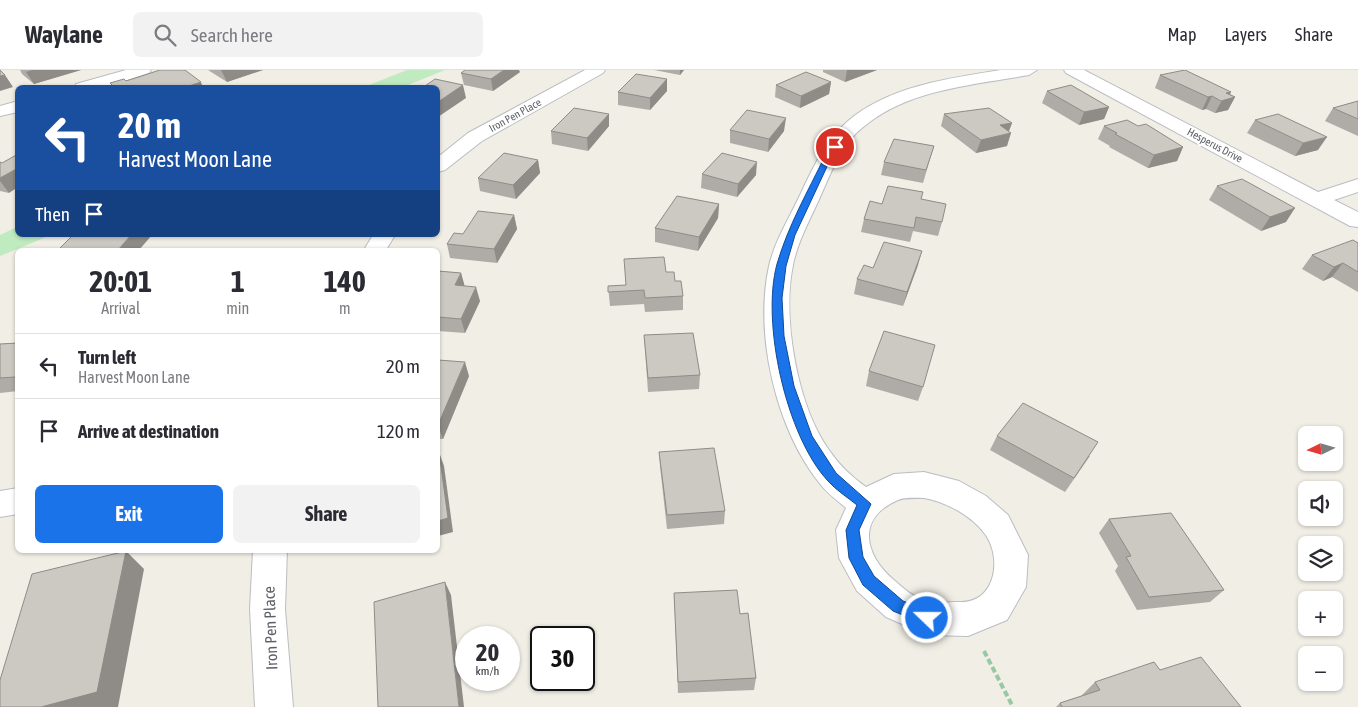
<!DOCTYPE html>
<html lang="en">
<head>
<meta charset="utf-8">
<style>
  body { margin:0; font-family:"Asap Condensed",sans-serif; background:#f2f2f3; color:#2b2b33; height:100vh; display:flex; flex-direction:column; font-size:19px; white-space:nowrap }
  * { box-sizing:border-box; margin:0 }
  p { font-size:16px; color:#7c7c81 }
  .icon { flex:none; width:28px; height:28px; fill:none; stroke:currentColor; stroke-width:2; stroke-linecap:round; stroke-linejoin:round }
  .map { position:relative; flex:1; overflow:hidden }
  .panel { position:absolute; left:15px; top:178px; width:425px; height:305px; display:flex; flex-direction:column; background:#fff; border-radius:8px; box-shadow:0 1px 4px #0004 }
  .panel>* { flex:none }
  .guide { position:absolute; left:15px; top:15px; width:425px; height:152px; border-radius:8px; box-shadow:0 1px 4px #0004; background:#1a4fa0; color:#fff; overflow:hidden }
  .needle { width:32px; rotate:265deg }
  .buttons { position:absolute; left:1298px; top:356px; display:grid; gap:10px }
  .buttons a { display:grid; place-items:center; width:45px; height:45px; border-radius:8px; background:#fff; box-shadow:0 1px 4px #0004; font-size:25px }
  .speed { position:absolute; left:455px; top:556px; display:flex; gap:10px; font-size:25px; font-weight:700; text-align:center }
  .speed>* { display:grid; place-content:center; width:65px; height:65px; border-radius:50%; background:#fff; box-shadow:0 1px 4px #0004; line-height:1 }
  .speed small { font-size:12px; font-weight:400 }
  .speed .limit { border:2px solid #111; border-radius:8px; background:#fff; color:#111 }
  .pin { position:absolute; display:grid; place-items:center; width:42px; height:42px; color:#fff; margin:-21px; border:2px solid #fff; border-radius:50%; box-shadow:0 1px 5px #0007 }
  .me { position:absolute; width:55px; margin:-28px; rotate:292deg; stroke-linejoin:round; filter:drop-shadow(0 0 4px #0008) }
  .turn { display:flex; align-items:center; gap:18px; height:105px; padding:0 20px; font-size:22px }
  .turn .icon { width:65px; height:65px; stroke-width:2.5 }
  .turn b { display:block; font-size:35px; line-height:42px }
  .then { display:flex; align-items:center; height:48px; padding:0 20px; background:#0003; gap:10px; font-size:19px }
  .eta { display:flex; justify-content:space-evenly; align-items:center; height:85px; text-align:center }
  .eta b { font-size:30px; font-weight:700; line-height:35px }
  .action { display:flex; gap:10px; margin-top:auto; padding:10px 20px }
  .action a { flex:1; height:58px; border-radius:8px; background:#1a73e8; color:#fff; font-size:20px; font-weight:700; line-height:58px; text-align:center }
  .action a+a { background:#f2f2f3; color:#2b2b33 }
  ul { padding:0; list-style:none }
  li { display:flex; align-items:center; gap:15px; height:65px; padding:0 20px; border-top:1px solid #e1e1e2 }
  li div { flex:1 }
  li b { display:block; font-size:19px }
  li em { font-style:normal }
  header { display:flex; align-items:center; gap:30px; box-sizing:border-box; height:70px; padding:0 25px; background:#fff; border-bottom:1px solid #e1e1e2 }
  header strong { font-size:24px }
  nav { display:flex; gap:28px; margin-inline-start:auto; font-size:18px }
  .search { width:350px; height:45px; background:#f2f2f3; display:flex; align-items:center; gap:12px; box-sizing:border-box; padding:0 18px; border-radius:8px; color:#7c7c81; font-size:19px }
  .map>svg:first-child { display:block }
</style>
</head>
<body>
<header>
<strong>Waylane</strong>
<div class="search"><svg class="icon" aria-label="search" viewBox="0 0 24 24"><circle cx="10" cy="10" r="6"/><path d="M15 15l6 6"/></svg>Search here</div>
<nav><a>Map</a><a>Layers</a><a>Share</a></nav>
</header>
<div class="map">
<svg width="1358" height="637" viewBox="0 0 1358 637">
  <rect width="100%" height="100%" fill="#f0eee5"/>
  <g fill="#c0eac0">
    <polygon points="407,0 445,0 403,17 364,17"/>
    <polygon points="17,157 18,165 51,165 0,186 0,165"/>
  </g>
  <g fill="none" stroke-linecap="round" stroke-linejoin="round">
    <defs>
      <g id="minor">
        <polygon points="126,0 151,0 149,3 102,18 74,18 76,14"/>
        <polygon points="585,0 605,0 603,3 482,71 445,100 438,102 438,87 468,63"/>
        <path d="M 1001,0 L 1037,0 L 1029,5 C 973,15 907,19 862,58 C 841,75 832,101 821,125 C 811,148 798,170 793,195 C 782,247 797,336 829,380 C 839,395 852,407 866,417 L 894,404 L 924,402 L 959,411 L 986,426 L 1008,445 L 1028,485 L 1026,517 L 1007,550 L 968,566 L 927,565 L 886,547 L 857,521 L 839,488 L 836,460 L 846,438 C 838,431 828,424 821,415 C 776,360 754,265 769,196 C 775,170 790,147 801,123 C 813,97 826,70 848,51 C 889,16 950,8 1001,0 ZM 924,428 C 946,432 971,445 985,464 C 1003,489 995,533 960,532 C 949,532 936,534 926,531 C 913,527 904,519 894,510 C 864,485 856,448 898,430 C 905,427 916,428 924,428 Z"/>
        <polygon points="1064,0 1084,0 1318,122 1358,109 1358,122 1334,130 1358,142 1358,157 1350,156 1066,3"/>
        <polygon points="18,31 18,42 0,46 0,36"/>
        <polygon points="373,165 395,165 386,180 364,180"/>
        <polygon points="18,418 18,444 0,447 0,421"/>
        <polygon points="253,480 287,480 285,539 293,637 255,637 250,539"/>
      </g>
    </defs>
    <use href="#minor" stroke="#babdc2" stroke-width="2"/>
    <polyline stroke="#97c9a5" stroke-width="4" stroke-dasharray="6 3" stroke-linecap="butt" points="984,581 1013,637"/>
    <use href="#minor" fill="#fff" fill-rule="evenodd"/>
  </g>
  <g fill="#afaca7">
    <polygon points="20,0 81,0 34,14 22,4"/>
    <polygon points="208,0 263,0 227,12"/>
    <polygon points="654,0 684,0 680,5"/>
    <polygon points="823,0 877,0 845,12 823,2"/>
    <polygon points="520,2 493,21 464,15 461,3"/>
    <polygon points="1160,5 1231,22 1230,24 1235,27 1228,40 1215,43 1206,39 1202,40 1155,18"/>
    <polygon points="667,9 667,21 650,40 618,35 618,22"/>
    <polygon points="831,12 829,24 800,38 775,27 776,15"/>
    <polygon points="1047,21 1109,37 1104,49 1079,55 1042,33"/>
    <polygon points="1358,31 1358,66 1325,51 1333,38"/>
    <polygon points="609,44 609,56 588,81 552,74 551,61"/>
    <polygon points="944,44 1012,53 1009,61 1007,76 976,83 941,56"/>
    <polygon points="1255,50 1318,80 1295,86 1247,63"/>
    <polygon points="1104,56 1138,56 1183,77 1177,91 1148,98 1109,77 1110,76 1098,69"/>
    <polygon points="730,60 784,61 768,82 730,73"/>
    <polygon points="934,76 923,113 881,105 884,92"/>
    <polygon points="538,90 540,103 516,129 480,121 478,108"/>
    <polygon points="0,92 2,93 9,123 0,121"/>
    <polygon points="702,104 756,105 737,127 701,118"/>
    <polygon points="1217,116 1286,152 1261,161 1209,130"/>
    <polygon points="921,129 942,152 938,166 913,161 910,172 861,162 864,149 882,134"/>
    <polygon points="719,134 718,148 698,181 655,172 655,158"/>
    <polygon points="514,145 517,159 497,193 450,188 447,174 463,164"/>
    <polygon points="1358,173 1358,222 1332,207 1323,211 1302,199 1312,185"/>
    <polygon points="918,195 903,236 854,224 857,209 873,198"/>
    <polygon points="438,201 461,203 464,216 480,231 465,263 438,261"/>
    <polygon points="666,202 675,211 683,226 683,240 645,242 644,234 610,236 608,216 626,215"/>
    <polygon points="644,265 700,305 699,319 648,322"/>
    <polygon points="18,273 18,321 0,323 0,274"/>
    <polygon points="438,290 469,306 443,369 438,369"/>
    <polygon points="869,301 923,317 918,331 866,316"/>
    <polygon points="997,366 1090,386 1065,422 990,380"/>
    <polygon points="659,382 725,441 724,454 667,459 660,396"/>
    <polygon points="1109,449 1224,520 1210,532 1137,540 1115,501 1118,496 1099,463"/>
    <polygon points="674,523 740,544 756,608 754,620 678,623"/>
    <polygon points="1160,600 1241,637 1056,637 1060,633 1081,626 1095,612"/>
  </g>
  <g fill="#8f8c88">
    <polygon points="32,0 81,0 34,14 26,2"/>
    <polygon points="221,0 263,0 227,12"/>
    <polygon points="504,0 519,0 520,2 493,21 491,9"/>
    <polygon points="680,0 684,0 680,5"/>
    <polygon points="847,0 877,0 845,12"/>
    <polygon points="5,5 13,17 0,21 0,6"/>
    <polygon points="667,9 667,21 650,40 650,28"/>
    <polygon points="201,12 203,18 183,18"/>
    <polygon points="831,12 829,24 800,38 801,26"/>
    <polygon points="463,15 466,28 438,47 438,32"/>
    <polygon points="1231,22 1227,29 1235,27 1228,40 1215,43 1226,23"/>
    <polygon points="1212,26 1206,39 1202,40 1208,27"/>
    <polygon points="1109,37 1104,49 1079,55 1084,42"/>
    <polygon points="609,44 609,56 588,81 587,68"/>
    <polygon points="786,48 784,61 768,82 769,69"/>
    <polygon points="1012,53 1008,63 1011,63 1007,76 976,83 981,70 1000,55"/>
    <polygon points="1327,67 1318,80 1295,86 1303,73"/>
    <polygon points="1183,77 1177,91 1148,98 1154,85"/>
    <polygon points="538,90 540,103 516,129 513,115"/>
    <polygon points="757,92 756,105 737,127 738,114"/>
    <polygon points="18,98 18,117 9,123 0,111 0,108"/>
    <polygon points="719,134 718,148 698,181 699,167"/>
    <polygon points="1295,138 1286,152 1261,161 1270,147"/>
    <polygon points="514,145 517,159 497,193 494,179"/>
    <polygon points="131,165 152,165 139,180 118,180"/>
    <polygon points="922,181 918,195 903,236 907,222"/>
    <polygon points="1343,193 1332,207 1323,211 1334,197"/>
    <polygon points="461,203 465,217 455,215"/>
    <polygon points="476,217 480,231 465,263 461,249"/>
    <polygon points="465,292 469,306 443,369 438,355"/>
    <polygon points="18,302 18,310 15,307"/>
    <polygon points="439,382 444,396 453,462 438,466"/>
    <polygon points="126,481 144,499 118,637 41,637"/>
    <polygon points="445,512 451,525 464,637 459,637"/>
  </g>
  <g fill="#ccc8c2" stroke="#8f8c88">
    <polygon points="0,0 5,5 0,6"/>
    <polygon points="160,0 185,0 201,12 183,18 115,18 110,13 124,9 126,11"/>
    <polygon points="465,0 504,0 491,9 461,3"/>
    <polygon points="1185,0 1231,22 1226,23 1235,27 1221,31 1212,26 1208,27 1160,5"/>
    <polygon points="806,2 831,12 801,26 776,15"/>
    <polygon points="636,4 667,9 650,28 618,22"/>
    <polygon points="435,9 463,15 438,32 438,18 422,18"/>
    <polygon points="1071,15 1109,37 1084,42 1047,21"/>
    <polygon points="1358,31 1358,49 1333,38"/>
    <polygon points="574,38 609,44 587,68 551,61"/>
    <polygon points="989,38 1012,53 1000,55 1011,63 981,70 944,44"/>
    <polygon points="747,40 786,48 769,69 730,60"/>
    <polygon points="1278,44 1327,67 1303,73 1255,50"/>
    <polygon points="1127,50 1138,56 1146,54 1183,77 1154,85 1115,64 1117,63 1104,56"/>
    <polygon points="894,69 934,76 926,100 884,92"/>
    <polygon points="504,83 538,90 513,115 478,108"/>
    <polygon points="722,83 757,92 738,114 702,104"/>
    <polygon points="18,84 18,98 0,108 0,92 2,93"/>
    <polygon points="1242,109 1295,138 1270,147 1217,116"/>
    <polygon points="888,116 923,122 921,129 946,134 942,152 916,147 914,158 864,149 870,131 882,134"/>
    <polygon points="677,126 719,134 699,167 655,158"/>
    <polygon points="478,141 514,145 494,179 447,174 454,163 463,164"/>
    <polygon points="73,165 131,165 118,180 58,180"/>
    <polygon points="1353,170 1358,173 1358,202 1343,193 1334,197 1312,185"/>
    <polygon points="884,172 922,181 907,222 857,209 864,195 873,198"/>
    <polygon points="664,187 666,202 674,202 675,211 681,211 683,226 645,228 644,220 608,222 608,216 626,215 624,189"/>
    <polygon points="438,201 461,203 455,215 476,217 461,249 438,247"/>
    <polygon points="884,261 935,275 923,317 869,301"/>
    <polygon points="693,263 700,305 648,308 644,265"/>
    <polygon points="18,273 18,302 15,307 0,308 0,274"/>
    <polygon points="438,290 465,292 438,355"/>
    <polygon points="1023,333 1098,372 1074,408 997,366"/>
    <polygon points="714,378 725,441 667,445 659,382"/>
    <polygon points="439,382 448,448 438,451 438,382"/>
    <polygon points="1171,443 1224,520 1149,527 1126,487 1131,486 1109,449"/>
    <polygon points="126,481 97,622 41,637 0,637 0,610 32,504"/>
    <polygon points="445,512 459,637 378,637 374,532"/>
    <polygon points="737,520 740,544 748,543 756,608 678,612 674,523"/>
    <polygon points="1201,587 1241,637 1062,637 1060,633 1100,620 1095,612 1154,592 1160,600"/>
  </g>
  <path fill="#1a73e8" stroke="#114b97" d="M 832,75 L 839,77 L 832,86 L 795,165 L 786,196 L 782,228 L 784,266 L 794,316 L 812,366 L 836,403 L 871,434 L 859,460 L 863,487 L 874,506 L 903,531 L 933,543 L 935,548 L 933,553 L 927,555 L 893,541 L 863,515 L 849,488 L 846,460 L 857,435 C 847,427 836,420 828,411 C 786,366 761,252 777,194 C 788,156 808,121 825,86 Z"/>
  <g text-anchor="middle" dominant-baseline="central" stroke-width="4" stroke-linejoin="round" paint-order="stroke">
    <g font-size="11" fill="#5d6167" stroke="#fff">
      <text transform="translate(515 45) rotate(-29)">Iron Pen Place</text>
      <text transform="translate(1215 75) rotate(28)">Hesperus Drive</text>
    </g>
    <g font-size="16" fill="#5d6167" stroke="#fff">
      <text transform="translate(270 558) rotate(-92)">Iron Pen Place</text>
    </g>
  </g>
</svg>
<div class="buttons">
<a><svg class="needle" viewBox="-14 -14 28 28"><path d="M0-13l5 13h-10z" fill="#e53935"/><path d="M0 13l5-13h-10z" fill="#7c7c81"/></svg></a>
<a><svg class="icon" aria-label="sound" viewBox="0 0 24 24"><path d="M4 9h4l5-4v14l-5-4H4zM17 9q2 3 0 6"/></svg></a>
<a><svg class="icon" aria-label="layers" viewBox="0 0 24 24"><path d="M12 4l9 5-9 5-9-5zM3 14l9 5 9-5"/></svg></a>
<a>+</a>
<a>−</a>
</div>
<div class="speed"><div>20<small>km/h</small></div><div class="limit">30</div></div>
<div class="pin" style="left:835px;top:77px;background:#d93025"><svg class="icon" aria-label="arrive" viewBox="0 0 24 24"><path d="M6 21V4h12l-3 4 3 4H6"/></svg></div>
<svg class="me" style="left:927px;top:548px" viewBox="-20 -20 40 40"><circle r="17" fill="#1a73e8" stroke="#fff" stroke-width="3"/><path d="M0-11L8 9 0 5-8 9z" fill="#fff"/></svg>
<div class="guide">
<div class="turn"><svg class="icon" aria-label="left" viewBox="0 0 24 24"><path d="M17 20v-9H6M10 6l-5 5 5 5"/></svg><div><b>20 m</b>Harvest Moon Lane</div></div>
<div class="then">Then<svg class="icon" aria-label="arrive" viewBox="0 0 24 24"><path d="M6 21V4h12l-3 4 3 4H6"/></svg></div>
</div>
<section class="panel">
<div class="eta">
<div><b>20:01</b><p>Arrival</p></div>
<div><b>1</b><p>min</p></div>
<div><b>140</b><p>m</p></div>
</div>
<ul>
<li><svg class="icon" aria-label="left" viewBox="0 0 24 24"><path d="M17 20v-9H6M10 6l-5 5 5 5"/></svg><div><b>Turn left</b><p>Harvest Moon Lane</p></div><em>20 m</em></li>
<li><svg class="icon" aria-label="arrive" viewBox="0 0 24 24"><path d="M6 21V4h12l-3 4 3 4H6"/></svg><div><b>Arrive at destination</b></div><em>120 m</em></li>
</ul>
<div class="action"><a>Exit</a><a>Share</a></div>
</section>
</div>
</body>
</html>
